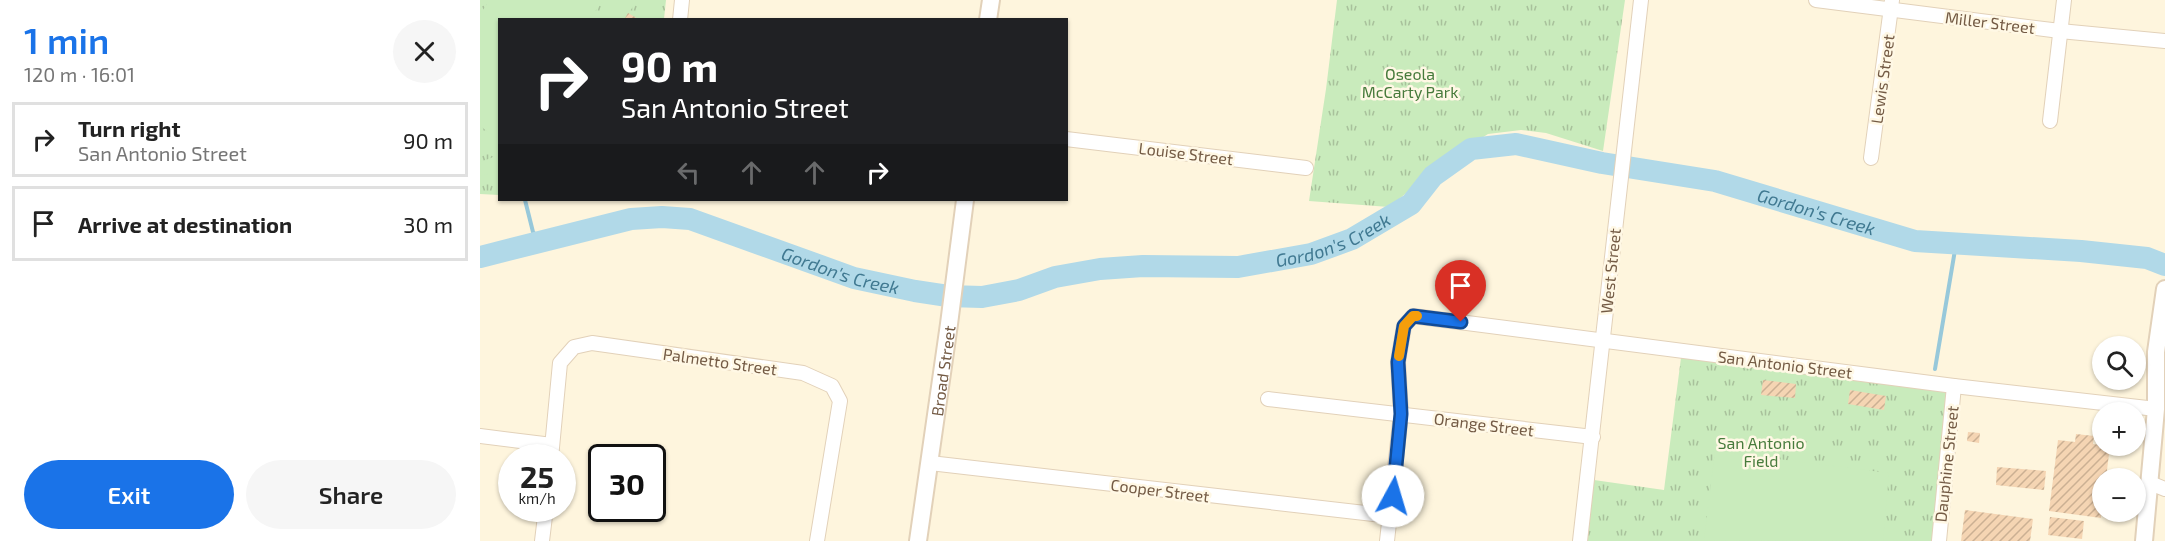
<!DOCTYPE html>
<html lang="en">
<head>
<meta charset="utf-8">
<style>
  body { margin:0; font-family:"Exo 2",sans-serif; background:#f6f6f6; color:#222; height:100vh; display:flex; flex-direction:column; font-size:22px; white-space:nowrap }
  * { box-sizing:border-box; margin:0 }
  p { font-size:20px; color:#767676 }
  .icon { flex:none; width:33px; height:33px; fill:none; stroke:currentColor; stroke-width:2; stroke-linecap:round; stroke-linejoin:round }
  .map { position:relative; flex:1; overflow:hidden }
  .sheet { display:flex; flex-direction:column; background:#fff; width:480px }
  .sheet>* { flex:none }
  .banner { position:absolute; left:18px; top:18px; width:570px; height:183px; border-radius:0px; box-shadow:0 2px 4px #0004; background:#202124; color:#fff; overflow:hidden }
  .fabs { position:absolute; left:1612px; top:336px; display:grid; gap:12px }
  .fabs a { display:grid; place-items:center; width:54px; height:54px; border-radius:50%; background:#fff; box-shadow:0 2px 4px #0004; font-size:30px }
  .speed { position:absolute; left:18px; top:444px; display:flex; gap:12px; font-size:30px; font-weight:700; text-align:center }
  .speed>* { display:grid; place-content:center; width:78px; height:78px; border-radius:50%; background:#fff; box-shadow:0 2px 4px #0004; line-height:1 }
  .speed small { font-size:15px; font-weight:400 }
  .speed .limit { border:3px solid #111; border-radius:9px; background:#fff; color:#111 }
  .pin { position:absolute; display:grid; place-items:center; width:51px; height:51px; color:#fff; margin:-62px -26px; border-radius:50% 50% 50% 0; rotate:-45deg; box-shadow:0 0 6px #0007 }
  .pin .icon { rotate:45deg }
  .me { position:absolute; width:66px; margin:-33px; rotate:6deg; stroke-linejoin:round; filter:drop-shadow(0 0 4px #0008) }
  .turn { display:flex; align-items:center; gap:21px; height:126px; padding:0 24px; font-size:27px }
  .turn .icon { width:78px; height:78px; stroke-width:2.5 }
  .turn b { display:block; font-size:42px; line-height:51px }
  .lanes { display:flex; align-items:center; height:57px; padding:0 24px; background:#0003; justify-content:center; gap:30px; direction:ltr }
  .lanes .off { opacity:.35 }
  .round { display:grid; place-items:center; flex:none; width:63px; height:63px; border-radius:32px; background:#f6f6f6 }
  .head { display:flex; align-items:center; justify-content:space-between; height:102px; padding:0 24px }
  h1 { font-size:36px; font-weight:600; line-height:45px; color:#1a73e8 }
  .button { display:flex; gap:12px; margin-top:auto; padding:12px 24px }
  .button a { flex:1; height:69px; border-radius:36px; background:#1a73e8; color:#fff; font-size:24px; font-weight:600; line-height:69px; text-align:center }
  .button a+a { background:#f6f6f6; color:#222 }
  ul { padding:0; list-style:none }
  li { display:flex; align-items:center; gap:18px; height:75px; margin:0 12px 9px; padding:0 12px; border:3px solid #e0e0e0; border-radius:0px }
  li div { flex:1 }
  li b { display:block; font-size:22px }
  li em { font-style:normal }
  main { display:flex; flex:1; min-height:0 }
  .map>svg:first-child { display:block }
</style>
</head>
<body>
<main>
<section class="sheet">
<div class="head"><div><h1>1 min</h1><p>120 m · 16:01</p></div><a class="round"><svg class="icon" aria-label="close" viewBox="0 0 24 24"><path d="M6 6l12 12M18 6L6 18"/></svg></a></div>
<ul>
<li><svg class="icon" aria-label="right" viewBox="0 0 24 24"><path d="M7 20v-9h11M14 6l5 5-5 5"/></svg><div><b>Turn right</b><p>San Antonio Street</p></div><em>90 m</em></li>
<li><svg class="icon" aria-label="arrive" viewBox="0 0 24 24"><path d="M6 21V4h12l-3 4 3 4H6"/></svg><div><b>Arrive at destination</b></div><em>30 m</em></li>
</ul>
<div class="button"><a>Exit</a><a>Share</a></div>
</section>
<div class="map">
<svg width="1685" height="541" viewBox="0 0 1685 541">
  <defs>
    <pattern id="park-tufts" width="24" height="20" patternUnits="userSpaceOnUse" patternTransform="scale(1.5)"><rect width="24" height="20" fill="#c9ebbc"/><path d="M3 7l-1-3M5 7V3M7 7l1-3M15 17l-1-3M17 17v-4M19 17l1-3" fill="none" stroke="#a8c19b"/></pattern>
    <pattern id="building-hatch" width="6" height="6" patternUnits="userSpaceOnUse" patternTransform="scale(1.5)"><rect width="6" height="6" fill="#f5d5b3"/><path d="M-1 1l2-2M0 6l6-6M5 7l2-2" fill="none" stroke="#cbb093"/></pattern>
  </defs>
  <rect width="100%" height="100%" fill="#fef5dd"/>
  <g fill="url(#park-tufts)">
    <polygon points="0,0 186,0 184,19 20,20 19,195 0,194"/>
    <polygon points="857,0 1145,0 1123,151 1066,133 1041,130 1008,134 994,143 961,158 935,186 909,207 829,201 846,89"/>
    <polygon points="1202,350 1474,386 1459,541 1100,541 1107,479 1184,490"/>
  </g>
  <g fill="#c9ebbc">
    <polygon points="10,0 124,0 109,19 20,20 19,140 0,126 0,14"/>
    <polygon points="139,0 158,0 144,19 125,20"/>
    <polygon points="19,155 19,171 0,176 0,162"/>
    <polygon points="1235,451 1409,473 1403,541 1224,540"/>
  </g>
  <g fill="none" stroke-linecap="round" stroke-linejoin="round">
    <g stroke="#97c8da" stroke-width="4">
      <polyline points="45,200 53,232 61,241"/>
      <polyline points="1455,369 1476,244"/>
    </g>
    <path stroke="#b1d9e8" stroke-width="22" id="s1" d="M 0,257 L 151,219 L 182,217 L 210,219 L 374,278 L 435,291 L 468,296 L 502,297 L 539,290 L 575,277 L 620,269 L 663,266 L 758,267 L 831,254 L 872,239 L 931,204 L 953,176 L 991,149 L 1036,144 L 1122,163 L 1235,181 L 1435,241 L 1601,251 L 1667,258 L 1685,265"/>
  </g>
  <g fill="url(#building-hatch)">
    <polygon points="148,13 160,20 144,20"/>
    <polygon points="1283,380 1316,384 1315,398 1281,395"/>
    <polygon points="1370,390 1406,396 1404,410 1368,404"/>
    <polygon points="1488,432 1500,433 1499,443 1487,441"/>
    <polygon points="1596,434 1614,436 1613,444 1630,446 1626,478 1623,478 1621,518 1569,511 1578,440 1595,442"/>
    <polygon points="1517,467 1566,471 1564,490 1516,485"/>
    <polygon points="1485,510 1553,519 1550,541 1481,541"/>
    <polygon points="1570,517 1604,521 1602,539 1568,535"/>
  </g>
  <g fill="none" stroke-linecap="round" stroke-linejoin="round">
    <defs>
      <g id="minor">
        <polyline points="1336,0 1580,31 1685,41"/>
        <polyline points="200,20 202,0"/>
        <polyline points="1570,121 1584,0"/>
        <polyline points="586,139 826,168"/>
        <polyline points="1391,158 1412,0"/>
        <polyline points="788,399 1113,437"/>
        <polyline points="0,436 72,445"/>
        <polyline points="71,458 80,363 94,347 112,343 323,373 352,386 360,401 337,541"/>
        <polyline points="450,463 911,516"/>
        <polyline points="1670,483 1685,489"/>
        <polyline points="62,541 66,508"/>
        <polyline points="907,541 921,414 918,362 924,326 933,316 1474,386 1676,409"/>
        <polyline points="1100,541 1161,0"/>
        <polyline points="1459,541 1474,386"/>
      </g>
      <g id="tertiary">
        <polyline points="508,20 511,0"/>
        <path id="s2" d="M 438,541 L 469,324 L 485,200"/>
        <polyline points="1664,541 1676,409 1676,352 1685,289"/>
      </g>
    </defs>
    <use href="#minor" stroke="#e2d1b9" stroke-width="16"/>
    <use href="#tertiary" stroke="#e2d1b9" stroke-width="20"/>
    <use href="#minor" stroke="#fff" stroke-width="14"/>
    <use href="#tertiary" stroke="#fff" stroke-width="16"/>
  </g>
  <g fill="none" stroke-linecap="round" stroke-linejoin="round">
    <defs>
      <polyline id="route" points="913,496 921,414 918,362 924,326 933,316 981,322"/>
    </defs>
    <use href="#route" stroke="#114b97" stroke-width="15"/>
    <use href="#route" stroke="#1a73e8" stroke-width="10"/>
    <polyline stroke="#f59e0b" stroke-width="10" points="919,356 924,326 933,316 937,316"/>
  </g>
  <g text-anchor="middle" dominant-baseline="central" stroke-width="5" stroke-linejoin="round" paint-order="stroke">
    <g font-size="16" fill="#745b45" stroke="#fff8e5">
      <text transform="translate(1510 22) rotate(7)">Miller Street</text>
      <text transform="translate(1402 79) rotate(-82)">Lewis Street</text>
      <text transform="translate(706 153) rotate(7)">Louise Street</text>
      <text transform="translate(1130 271) rotate(-84)">West Street</text>
      <text transform="translate(240 361) rotate(8)">Palmetto Street</text>
      <text transform="translate(1305 364) rotate(7)">San Antonio Street</text>
      <text stroke="none"><textPath href="#s2" startOffset="172">Broad Street</textPath></text>
      <text transform="translate(1004 424) rotate(7)">Orange Street</text>
      <text transform="translate(1466 464) rotate(-84)">Dauphine Street</text>
      <text transform="translate(680 490) rotate(7)">Cooper Street</text>
    </g>
    <g font-size="16" fill="#477b3c" stroke="#fff8e5">
      <text x="930" y="73">Oseola<tspan x="930" dy="18">McCarty Park</tspan></text>
      <text x="1281" y="442">San Antonio<tspan x="1281" dy="18">Field</tspan></text>
    </g>
    <g font-size="18" font-style="italic" fill="#407991" stroke="#fff8e5">
      <text stroke="none"><textPath href="#s1" startOffset="1401">Gordon's Creek</textPath></text>
      <text stroke="none"><textPath href="#s1" startOffset="878">Gordon's Creek</textPath></text>
      <text stroke="none"><textPath href="#s1" startOffset="374">Gordon's Creek</textPath></text>
    </g>
  </g>
</svg>
<div class="fabs">
<a><svg class="icon" aria-label="search" viewBox="0 0 24 24"><circle cx="10" cy="10" r="6"/><path d="M15 15l6 6"/></svg></a>
<a>+</a>
<a>−</a>
</div>
<div class="speed"><div>25<small>km/h</small></div><div class="limit">30</div></div>
<div class="pin" style="left:981px;top:322px;background:#d93025"><svg class="icon" aria-label="arrive" viewBox="0 0 24 24"><path d="M6 21V4h12l-3 4 3 4H6"/></svg></div>
<svg class="me" style="left:913px;top:496px" viewBox="-20 -20 40 40"><circle r="19" fill="#fff"/><path d="M0-13L10 11 0 6-10 11z" fill="#1a73e8"/></svg>
<div class="banner">
<div class="turn"><svg class="icon" aria-label="right" viewBox="0 0 24 24"><path d="M7 20v-9h11M14 6l5 5-5 5"/></svg><div><b>90 m</b>San Antonio Street</div></div>
<div class="lanes"><svg class="icon off" aria-label="left" viewBox="0 0 24 24"><path d="M17 20v-9H6M10 6l-5 5 5 5"/></svg><svg class="icon off" aria-label="ahead" viewBox="0 0 24 24"><path d="M12 20V5M6 11l6-6 6 6"/></svg><svg class="icon off" aria-label="ahead" viewBox="0 0 24 24"><path d="M12 20V5M6 11l6-6 6 6"/></svg><svg class="icon" aria-label="right" viewBox="0 0 24 24"><path d="M7 20v-9h11M14 6l5 5-5 5"/></svg></div>
</div>
</div>
</main>
</body>
</html>
